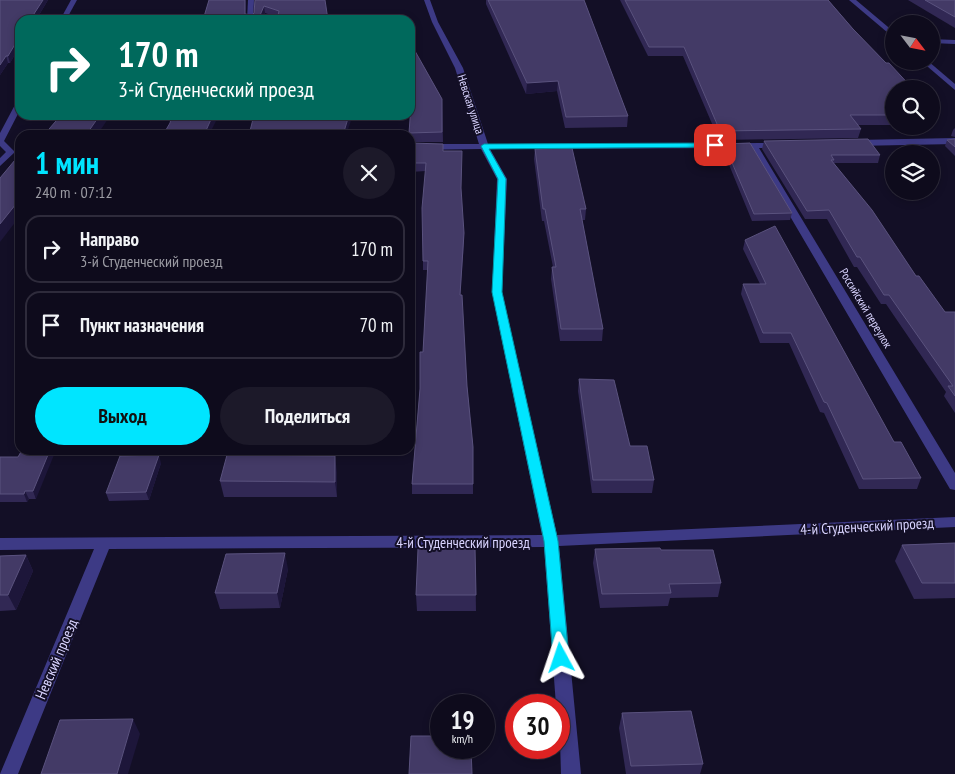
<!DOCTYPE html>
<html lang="ru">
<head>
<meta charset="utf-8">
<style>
  body { margin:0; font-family:"PT Sans Narrow",sans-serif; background:#1c1929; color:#f1f3f6; height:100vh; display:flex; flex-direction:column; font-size:19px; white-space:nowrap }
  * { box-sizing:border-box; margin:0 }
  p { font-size:16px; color:#9b9ba3 }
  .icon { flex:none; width:28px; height:28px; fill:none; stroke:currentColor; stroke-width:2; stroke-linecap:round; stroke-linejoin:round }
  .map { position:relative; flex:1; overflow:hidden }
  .panel { position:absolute; left:15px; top:130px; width:400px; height:325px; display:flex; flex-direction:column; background:#0e0b1c; border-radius:15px; box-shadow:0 2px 8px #0003,0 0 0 1px #2e2b3b }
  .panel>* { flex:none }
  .guide { position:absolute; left:15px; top:15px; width:400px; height:105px; border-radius:15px; box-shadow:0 2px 8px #0003,0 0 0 1px #2e2b3b; background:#00695c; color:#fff; overflow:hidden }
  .needle { width:32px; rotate:122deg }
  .tools { position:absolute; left:885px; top:15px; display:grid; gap:10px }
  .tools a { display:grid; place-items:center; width:55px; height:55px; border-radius:50%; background:#0e0b1c; box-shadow:0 2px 8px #0003,0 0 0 1px #2e2b3b; font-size:25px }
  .speed { position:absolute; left:430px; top:694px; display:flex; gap:10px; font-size:25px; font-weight:700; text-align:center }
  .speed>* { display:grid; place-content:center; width:65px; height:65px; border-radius:50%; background:#0e0b1c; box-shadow:0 2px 8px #0003,0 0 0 1px #2e2b3b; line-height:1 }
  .speed small { font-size:12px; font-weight:400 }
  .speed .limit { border:8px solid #d22; background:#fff; color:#111 }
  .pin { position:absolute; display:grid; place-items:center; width:42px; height:42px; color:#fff; margin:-21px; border-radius:10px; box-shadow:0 2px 8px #0006 }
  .me { position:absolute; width:55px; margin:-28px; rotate:355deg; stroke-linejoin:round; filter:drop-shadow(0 0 4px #0008) }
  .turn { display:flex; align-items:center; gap:18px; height:105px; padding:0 20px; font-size:22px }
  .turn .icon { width:65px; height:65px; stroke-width:2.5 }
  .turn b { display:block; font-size:35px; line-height:42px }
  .round { display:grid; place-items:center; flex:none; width:52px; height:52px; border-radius:26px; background:#1c1929 }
  .summary { display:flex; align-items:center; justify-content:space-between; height:85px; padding:0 20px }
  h1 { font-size:30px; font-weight:800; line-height:38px; color:#00e5ff }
  .button { display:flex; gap:10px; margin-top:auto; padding:10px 20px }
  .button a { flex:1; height:58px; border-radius:30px; background:#00e5ff; color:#111; font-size:20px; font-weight:800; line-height:58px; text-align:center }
  .button a+a { background:#1c1929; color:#f1f3f6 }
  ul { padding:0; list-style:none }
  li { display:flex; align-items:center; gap:15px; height:68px; margin:0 10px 8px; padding:0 10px; border:2px solid #2e2b3b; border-radius:15px }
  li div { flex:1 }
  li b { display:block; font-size:19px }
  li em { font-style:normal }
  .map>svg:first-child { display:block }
</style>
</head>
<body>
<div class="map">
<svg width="955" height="774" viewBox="0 0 955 774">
  <rect width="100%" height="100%" fill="#130f26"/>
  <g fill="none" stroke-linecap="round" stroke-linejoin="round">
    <g fill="#3d3a85" fill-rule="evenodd">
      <polygon points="71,0 77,0 66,20 60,20"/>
      <polygon points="248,0 254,0 253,20 247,20"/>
      <polygon points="424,0 430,0 438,22 463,68 488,144 783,143 784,145 780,148 759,148 955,473 955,490 950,489 750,148 490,149 507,179 502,292 557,535 955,517 955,527 559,546 581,774 561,774 559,705 556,705 544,547 109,549 18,774 0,774 94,549 0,550 0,538 542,535 492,292 497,179 481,149 410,150 410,144 479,144 455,68 432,22"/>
      <polygon points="849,0 856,0 894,32 894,38"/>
      <polygon points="931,39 955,40 955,44 931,43"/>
      <polygon points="921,61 928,61 955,84 955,90"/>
      <polygon points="17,101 20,101 20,110 4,141 15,152 0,166 0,158 6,152 0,146 0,133"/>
      <polygon points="955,138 955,144 855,146 851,143 855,140"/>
    </g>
  </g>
  <g fill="#312854">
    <polygon points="0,0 48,0 36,20 20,20 20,46 10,63 8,63 0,75"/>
    <polygon points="209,0 246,0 246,15 252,15 254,13 255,0 325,0 277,17 265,13 262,20 203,20"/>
    <polygon points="486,0 584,0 628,116 627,127 565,128 557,91 526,94 486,4"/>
    <polygon points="620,0 828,0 853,29 894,89 894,125 857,125 861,129 858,138 719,140 683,56 648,56"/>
    <polygon points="908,0 955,0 955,28"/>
    <polygon points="442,99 443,142 410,142 410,135 409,135 409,133"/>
    <polygon points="931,109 937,115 934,125 931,125"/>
    <polygon points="955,128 955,137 951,136 953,130"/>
    <polygon points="955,139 955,156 945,146 947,140"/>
    <polygon points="764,141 880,155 878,163 834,163 916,276 945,312 955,312 955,413 944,396 946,392 886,304 881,304 857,267 854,267 827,219 805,219 762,149"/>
    <polygon points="410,143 443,151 461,192 464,242 460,295 467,386 473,447 473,494 412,494 412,484 423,352 428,270 423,270 423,261 426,171 410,172"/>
    <polygon points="724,144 792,213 790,220 752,221 723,150"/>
    <polygon points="535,149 586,209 585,220 582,220 603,329 602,341 560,341 551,279 552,267 553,267 544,221 542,221 534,159"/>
    <polygon points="745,240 921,478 917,489 859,489 824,413 820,412 789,343 760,343 741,294 743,284 760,284 743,249"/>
    <polygon points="579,379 630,446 654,480 652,493 592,493 578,391"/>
    <polygon points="22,450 36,499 29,499 27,502 0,502 0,457 18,457"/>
    <polygon points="161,463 149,500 109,501 106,493"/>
    <polygon points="337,472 337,497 224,497 220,481"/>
    <polygon points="955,543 955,598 914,599 895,561 902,545"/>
    <polygon points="475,548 476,611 417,611 416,595"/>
    <polygon points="595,549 661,550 721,583 718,597 670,598 668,606 600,608 593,563"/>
    <polygon points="26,555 33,571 16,610 0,611 0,556"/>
    <polygon points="288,569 280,608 220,609 215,593"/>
    <polygon points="622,713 703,764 700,774 626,774 619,728"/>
  </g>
  <g fill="#1d163a">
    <polygon points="43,0 48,0 36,20 30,20"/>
    <polygon points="245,0 246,0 246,20 245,14"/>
    <polygon points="264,6 265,13 262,20 258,20"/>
    <polygon points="20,36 20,46 10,63 8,56"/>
    <polygon points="6,56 8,63 0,75 0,65"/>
    <polygon points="558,81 557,91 526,94 527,83"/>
    <polygon points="100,115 110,115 110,116 97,135 86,135"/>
    <polygon points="213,115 219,115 209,135 204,135"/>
    <polygon points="349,115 353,115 346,135 343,135"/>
    <polygon points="20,199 20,216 0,242 0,224"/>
    <polygon points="464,233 464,242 460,304 460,295"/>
    <polygon points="50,450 56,450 36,499 33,491"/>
    <polygon points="159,455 161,463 149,500 146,492"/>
    <polygon points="335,456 337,472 337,497 335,482"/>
    <polygon points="25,491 29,499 27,502 24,494"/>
    <polygon points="285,553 288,569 280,608 277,593"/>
    <polygon points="26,555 33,571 16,610 8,595"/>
    <polygon points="133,719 140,734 128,774 117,774"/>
  </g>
  <g fill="#433a66" stroke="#5a527e">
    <polygon points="0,0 43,0 30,20 20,20 20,36 8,56 6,56 0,65"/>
    <polygon points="209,0 245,0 245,14 252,15 254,13 255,0 325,0 328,20 277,20 279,11 264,6 258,20 203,20"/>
    <polygon points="488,0 584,0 628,116 566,117 558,81 527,83"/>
    <polygon points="625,0 828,0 853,29 886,63 889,63 913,89 894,89 894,115 850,115 861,129 720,131 684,47 649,47"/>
    <polygon points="925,0 955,0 955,17"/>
    <polygon points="415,51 442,99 442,132 409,133"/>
    <polygon points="931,109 937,115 931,115"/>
    <polygon points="61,115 100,115 86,135 44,135"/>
    <polygon points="172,115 213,115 204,135 163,135 170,123"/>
    <polygon points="254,115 349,115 343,135 249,135"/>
    <polygon points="868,139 880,155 831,155 834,160 831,160 872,210 916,276 919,276 945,312 955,312 955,396 948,386 953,386 889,295 884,295 860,257 857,257 829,210 807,211 764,141"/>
    <polygon points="955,139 955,147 947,140"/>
    <polygon points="410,143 443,144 443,151 462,151 461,188 464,233 460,295 462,295 467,386 473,447 473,484 412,484 420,389 420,352 423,352 428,261 423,261 422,208 426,163 410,163"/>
    <polygon points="750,143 792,213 754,214 724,144"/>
    <polygon points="572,148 586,209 580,209 603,329 561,329 552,267 556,267 545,209 543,209 535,149"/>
    <polygon points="20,154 20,199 0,224 0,178"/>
    <polygon points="775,226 894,442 901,442 921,478 863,479 827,403 824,402 791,333 763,333 743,284 766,284 745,240"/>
    <polygon points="579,379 614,380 630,446 647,446 654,480 593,480"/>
    <polygon points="22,450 50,450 33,491 25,491 24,494 0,494 0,457 18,457"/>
    <polygon points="159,455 146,492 106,493 120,456"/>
    <polygon points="227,455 335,456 335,482 220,481"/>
    <polygon points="955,543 955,583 922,583 902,545"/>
    <polygon points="475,548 476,595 416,595 418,549"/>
    <polygon points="660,548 661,550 713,550 721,583 669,584 671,593 602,594 595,549"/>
    <polygon points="285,553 277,593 215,593 226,554"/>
    <polygon points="26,555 8,595 0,595 0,556"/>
    <polygon points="691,711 703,764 631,766 622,713"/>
    <polygon points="133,719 117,774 41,774 60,720"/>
    <polygon points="411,736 441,736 441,748 471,748 472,774 409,774"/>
  </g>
  <polygon fill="#00e5ff" stroke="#0095a6" points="715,143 717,144 717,147 489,149 506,179 502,292 558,541 569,658 566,662 561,664 555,662 553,658 544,541 492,292 498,179 481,146 484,144"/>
  <g text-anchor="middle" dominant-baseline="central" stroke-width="4" stroke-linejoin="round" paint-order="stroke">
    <g font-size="12" fill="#d9d4ff" stroke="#130f26">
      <text transform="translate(471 104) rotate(72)">Невская улица</text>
      <text transform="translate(866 308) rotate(59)">Российский переулок</text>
    </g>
    <g font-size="15" fill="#d9d4ff" stroke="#130f26">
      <text transform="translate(867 526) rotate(-3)">4-й Студенческий проезд</text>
      <text x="463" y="542">4-й Студенческий проезд</text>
      <text transform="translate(56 659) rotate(-67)">Невский проезд</text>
    </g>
  </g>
</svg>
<div class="tools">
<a><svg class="needle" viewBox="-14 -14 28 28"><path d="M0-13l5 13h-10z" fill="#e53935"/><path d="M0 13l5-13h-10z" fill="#9b9ba3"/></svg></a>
<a><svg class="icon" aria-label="search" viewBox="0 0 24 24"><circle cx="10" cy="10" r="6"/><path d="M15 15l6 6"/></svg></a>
<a><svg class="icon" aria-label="layers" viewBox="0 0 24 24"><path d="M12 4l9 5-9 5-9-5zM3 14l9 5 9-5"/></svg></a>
</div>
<div class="speed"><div>19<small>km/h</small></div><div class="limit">30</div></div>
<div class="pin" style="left:715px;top:145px;background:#d93025"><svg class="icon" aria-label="arrive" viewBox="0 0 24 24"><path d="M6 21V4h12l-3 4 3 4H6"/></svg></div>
<svg class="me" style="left:561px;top:658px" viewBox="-20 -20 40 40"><path d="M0-17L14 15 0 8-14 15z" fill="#00e5ff" stroke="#fff" stroke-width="4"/></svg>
<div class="guide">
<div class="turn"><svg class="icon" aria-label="right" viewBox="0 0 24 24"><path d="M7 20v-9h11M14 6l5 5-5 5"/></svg><div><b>170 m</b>3-й Студенческий проезд</div></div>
</div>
<section class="panel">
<div class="summary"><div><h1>1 мин</h1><p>240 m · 07:12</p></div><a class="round"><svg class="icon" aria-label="close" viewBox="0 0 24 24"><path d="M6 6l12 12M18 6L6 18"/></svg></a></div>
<ul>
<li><svg class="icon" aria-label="right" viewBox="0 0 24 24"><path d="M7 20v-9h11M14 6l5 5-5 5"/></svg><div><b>Направо</b><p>3-й Студенческий проезд</p></div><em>170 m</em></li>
<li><svg class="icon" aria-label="arrive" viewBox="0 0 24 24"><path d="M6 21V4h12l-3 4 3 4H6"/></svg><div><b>Пункт назначения</b></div><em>70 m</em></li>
</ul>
<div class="button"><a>Выход</a><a>Поделиться</a></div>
</section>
</div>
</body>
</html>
